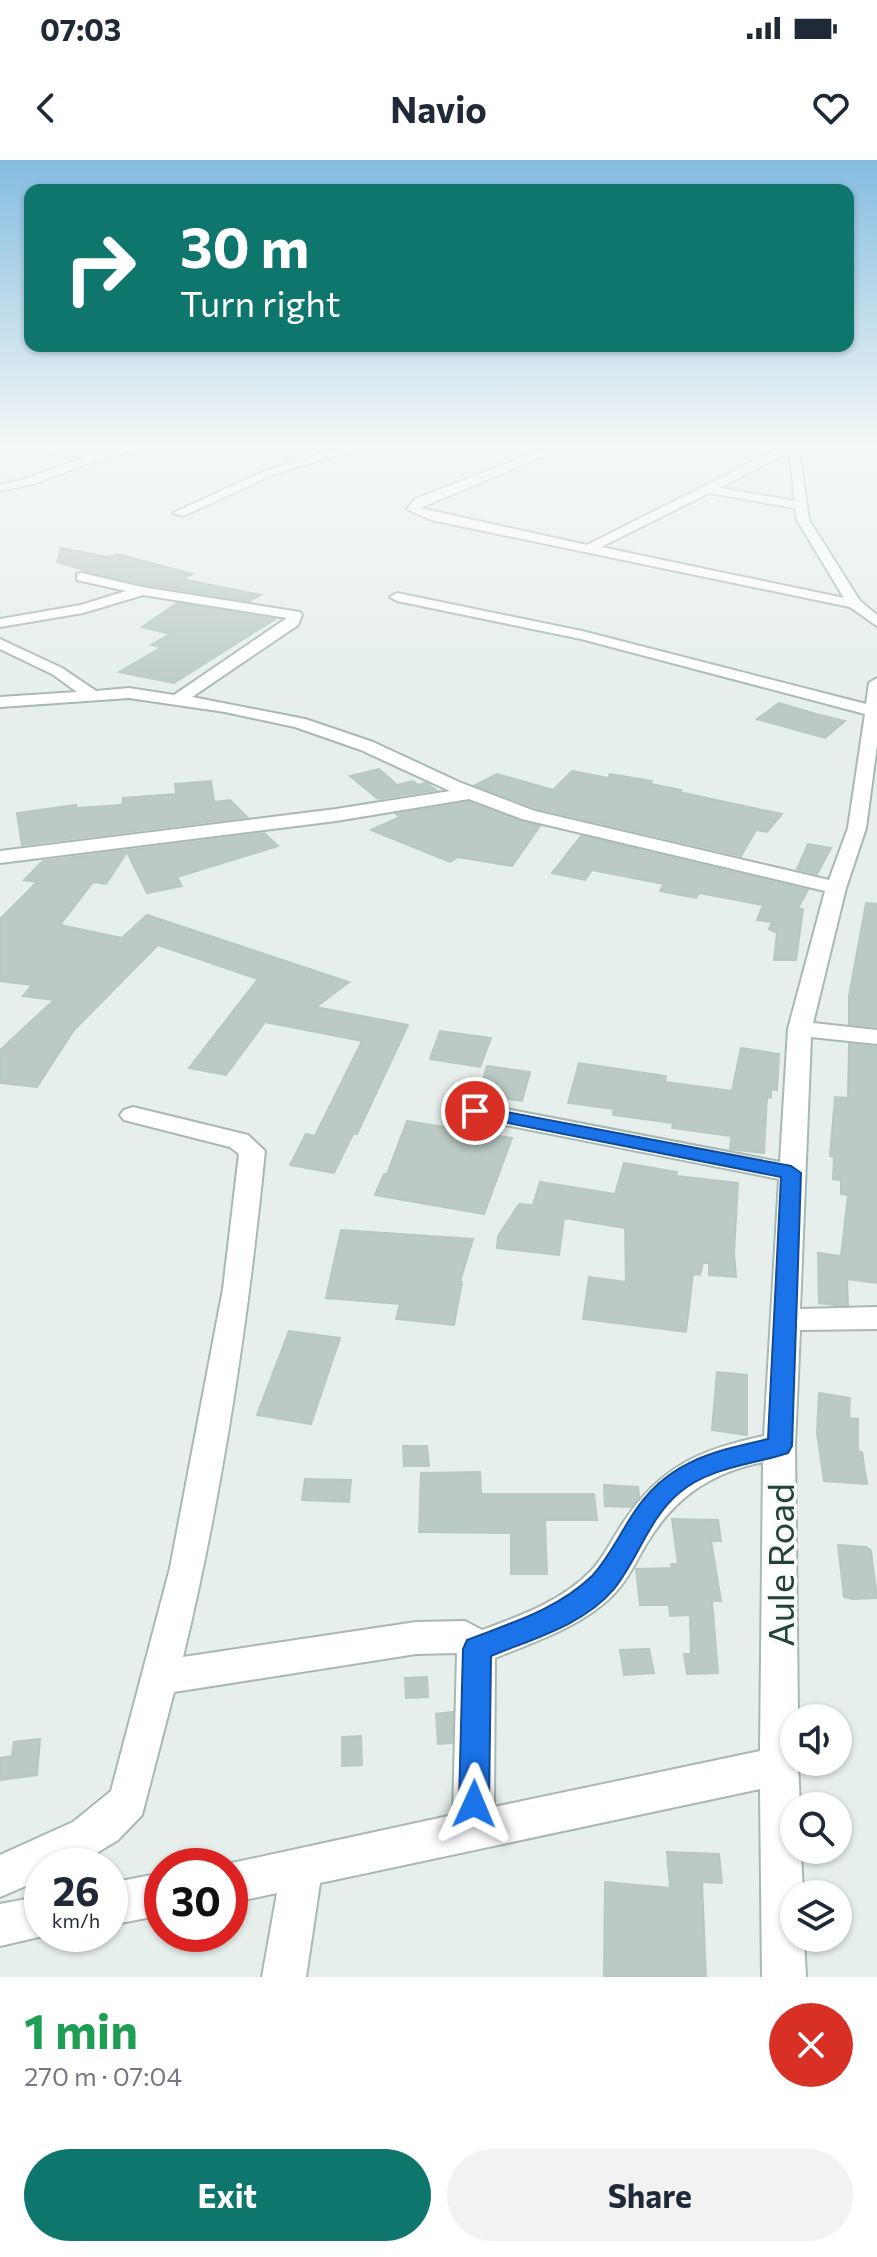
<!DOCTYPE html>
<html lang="en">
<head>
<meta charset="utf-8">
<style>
  body { margin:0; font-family:Commissioner,sans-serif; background:#f2f2f3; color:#1f2937; height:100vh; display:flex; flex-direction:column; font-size:30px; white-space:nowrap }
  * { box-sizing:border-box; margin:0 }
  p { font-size:26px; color:#747a83 }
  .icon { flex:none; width:44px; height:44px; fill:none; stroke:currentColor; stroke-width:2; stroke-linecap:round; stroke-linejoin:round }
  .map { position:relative; height:1817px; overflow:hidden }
  .side { display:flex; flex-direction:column; background:#fff; flex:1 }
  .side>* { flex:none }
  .hud { position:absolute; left:24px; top:24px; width:830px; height:168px; border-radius:16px; box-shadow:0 2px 6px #0004; background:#0f766e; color:#fff; overflow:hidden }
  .fabs { position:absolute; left:780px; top:1544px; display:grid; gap:16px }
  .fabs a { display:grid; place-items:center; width:72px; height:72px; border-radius:50%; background:#fff; box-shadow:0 2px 6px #0004; font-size:40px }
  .speed { position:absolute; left:24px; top:1688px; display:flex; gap:16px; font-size:40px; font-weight:700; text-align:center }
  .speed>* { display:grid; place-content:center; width:104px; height:104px; border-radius:50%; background:#fff; box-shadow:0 2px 6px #0004; line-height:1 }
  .speed small { font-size:20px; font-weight:400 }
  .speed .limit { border:12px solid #d22; background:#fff; color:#111 }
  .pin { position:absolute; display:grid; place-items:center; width:68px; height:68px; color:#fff; margin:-34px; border:4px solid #fff; border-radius:50%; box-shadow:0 2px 8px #0007 }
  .me { position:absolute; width:88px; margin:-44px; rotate:1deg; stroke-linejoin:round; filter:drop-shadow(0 0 6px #0008) }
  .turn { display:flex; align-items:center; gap:28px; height:168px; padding:0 24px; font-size:36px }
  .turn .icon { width:104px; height:104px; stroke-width:2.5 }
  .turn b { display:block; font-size:56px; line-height:68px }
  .round { display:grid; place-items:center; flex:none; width:84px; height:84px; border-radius:42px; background:#f2f2f3 }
  .summary { display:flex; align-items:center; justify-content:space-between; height:136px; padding:0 24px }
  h1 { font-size:48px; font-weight:700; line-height:60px; color:#1e9e55 }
  .cta { display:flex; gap:16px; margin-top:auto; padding:16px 24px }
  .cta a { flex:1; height:92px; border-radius:48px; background:#0f766e; color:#fff; font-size:32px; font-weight:700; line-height:92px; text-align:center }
  .cta a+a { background:#f2f2f3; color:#1f2937 }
  .status { display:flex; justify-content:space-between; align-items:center; height:56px; padding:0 40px; background:#fff; direction:ltr }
  .status svg { height:22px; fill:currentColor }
  header { display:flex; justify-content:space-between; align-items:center; height:104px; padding:0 24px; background:#fff; font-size:36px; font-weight:700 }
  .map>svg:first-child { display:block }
</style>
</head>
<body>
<div class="status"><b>07:03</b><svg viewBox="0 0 49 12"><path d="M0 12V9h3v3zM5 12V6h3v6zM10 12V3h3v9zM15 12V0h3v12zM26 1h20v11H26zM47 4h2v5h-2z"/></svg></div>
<header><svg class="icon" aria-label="back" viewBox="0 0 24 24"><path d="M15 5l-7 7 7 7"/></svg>Navio<svg class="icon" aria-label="heart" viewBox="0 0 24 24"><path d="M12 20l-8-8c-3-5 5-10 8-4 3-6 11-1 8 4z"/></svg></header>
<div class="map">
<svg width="877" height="1817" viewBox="0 0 877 1817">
  <rect width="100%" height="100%" fill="#e6efeb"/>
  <g fill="#bbcac4" stroke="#b8c9c2" stroke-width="2">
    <polygon points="61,388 108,397 117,394 193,414 182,419 261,435 249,441 143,424 94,413 57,402"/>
    <polygon points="177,443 275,459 174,523 119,512 162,487 151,485 170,474 142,467"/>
    <polygon points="779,543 816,554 845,561 825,578 757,559"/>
    <polygon points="379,609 397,625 413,621 418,625 426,623 436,630 378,639 350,616"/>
    <polygon points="572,611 608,618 610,614 652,621 651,624 681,630 679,632 782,654 767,672 756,670 741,696 536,648 475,625 497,614 553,630"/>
    <polygon points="211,621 214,642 230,640 247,657 22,685 17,653 76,645 76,648 122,645 123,638 176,634 175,624"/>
    <polygon points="469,642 540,666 512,706 458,697 450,702 371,670 400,657 396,654"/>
    <polygon points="264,673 278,686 177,717 182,726 147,733 127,692 106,724 93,722 60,765 122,778 147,755 349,822 316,847 408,865 357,974 353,974 334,1013 290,1005 306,974 315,976 362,881 265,862 226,915 189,908 258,819 158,785 74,870 37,927 0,923 0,890 54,840 23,836 32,825 0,821 0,759 37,722 24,720 43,701"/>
    <polygon points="581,676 808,730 798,748 803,749 796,800 774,800 777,773 769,769 772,762 757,760 763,745 699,733 696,738 660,731 664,724 592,710 585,720 552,713"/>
    <polygon points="808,684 831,688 817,714 797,709"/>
    <polygon points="866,743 877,744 877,867 849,864 849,836"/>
    <polygon points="440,871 491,878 480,907 430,899"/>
    <polygon points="849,884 877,887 877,1123 847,1119 848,1145 835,1145 819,1143 818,1093 841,1096 848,1035 841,1034 841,1020 833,1019 834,997 830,996 835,937 848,938"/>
    <polygon points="741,888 779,894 777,930 771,929 771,938 767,937 764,993 730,989 731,976 672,968 673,963 613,955 614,949 568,943 579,903 666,916 665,922 732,931"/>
    <polygon points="487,906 530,912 522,941 478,935"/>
    <polygon points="407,961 512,978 484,1054 375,1035 384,1014 387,1014"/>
    <polygon points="624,1003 677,1012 676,1016 738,1023 734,1094 736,1117 709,1115 709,1103 703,1103 700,1115 693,1114 686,1172 583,1159 589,1117 626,1122 625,1068 564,1058 559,1095 497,1088 498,1076 519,1044 533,1045 540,1022 615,1034"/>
    <polygon points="341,1070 473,1079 460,1121 462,1122 454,1165 396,1159 400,1144 326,1138"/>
    <polygon points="289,1171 340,1178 311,1264 257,1255"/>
    <polygon points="717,1212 747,1215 747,1275 712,1270"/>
    <polygon points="819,1233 850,1238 849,1258 858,1259 858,1291 862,1292 867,1324 824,1321 817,1273"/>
    <polygon points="403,1286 427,1286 429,1306 404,1306"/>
    <polygon points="480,1312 481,1334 594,1334 597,1360 545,1360 547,1414 511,1414 511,1373 419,1372 421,1313"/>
    <polygon points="305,1319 351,1320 349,1342 302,1340"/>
    <polygon points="604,1325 638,1327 639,1337 631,1347 605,1346"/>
    <polygon points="672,1359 718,1360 721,1381 711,1381 721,1441 712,1441 718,1513 687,1514 684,1494 691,1494 690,1455 670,1456 669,1445 640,1445 636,1409 672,1408 671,1404 678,1404"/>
    <polygon points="838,1385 866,1387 871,1390 877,1438 852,1439 844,1437"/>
    <polygon points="649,1489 654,1513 624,1515 620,1490"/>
    <polygon points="427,1517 428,1537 406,1538 405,1518"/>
    <polygon points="453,1552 452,1583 438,1584 436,1554"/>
    <polygon points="361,1576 362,1605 342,1606 342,1577"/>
    <polygon points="40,1579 37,1615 0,1620 0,1598 12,1596 14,1582"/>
    <polygon points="667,1692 719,1694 722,1723 702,1722 706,1817 604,1817 605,1722 670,1728"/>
  </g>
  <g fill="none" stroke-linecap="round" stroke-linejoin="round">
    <defs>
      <g id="minor">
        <polygon points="46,285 97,295 136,285 155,285 92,302 33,324 0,331 0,325 26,319 85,297 50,292"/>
        <polygon points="352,285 369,285 275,314 183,356 173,353 267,310"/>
        <path d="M 555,285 L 570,285 L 420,348 L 587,385 L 786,285 L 798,285 L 809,360 L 860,441 L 877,455 L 877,466 L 850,447 L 431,360 L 407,349 L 415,339 ZM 789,292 L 795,341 L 719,328 ZM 709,333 L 795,348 L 797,360 L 844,438 L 601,387 Z"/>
        <polygon points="845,285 877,286 877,292"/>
        <path d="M 82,413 L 142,427 L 300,452 L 302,455 L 298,465 L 192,537 L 305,559 L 373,582 L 459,622 L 535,651 L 829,720 L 848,668 L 865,554 L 581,479 L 397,441 L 390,437 L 397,433 L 582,471 L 866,544 L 869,523 L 877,518 L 877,585 L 866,668 L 846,728 L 813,863 L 877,870 L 877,884 L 811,877 L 800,1149 L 877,1147 L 877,1169 L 800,1170 L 795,1286 L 798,1558 L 794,1558 L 794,1602 L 798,1602 L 800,1646 L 794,1646 L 794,1690 L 801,1690 L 803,1734 L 794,1734 L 794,1778 L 804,1778 L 806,1817 L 762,1817 L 760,1629 L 320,1723 L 306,1817 L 262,1817 L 277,1733 L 230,1743 L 230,1706 L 218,1706 L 453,1655 L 457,1493 L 416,1494 L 174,1532 L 142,1655 L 118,1680 L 85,1700 L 73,1706 L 42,1706 L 42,1719 L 0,1737 L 0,1695 L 73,1662 L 111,1631 L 170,1408 L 223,1129 L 239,994 L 230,987 L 124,960 L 120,955 L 124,950 L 133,947 L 248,975 L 265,991 C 248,1161 223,1331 183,1497 L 416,1462 L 465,1461 L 482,1470 C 520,1456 562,1441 591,1411 C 605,1396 613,1377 625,1360 C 661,1306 702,1289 764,1276 L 779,1019 L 475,959 L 466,956 L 463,951 L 466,946 L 475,943 L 780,1002 L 788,869 L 825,731 L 522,659 L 469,639 L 336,661 L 0,703 L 0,691 L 336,649 L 450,631 L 361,590 L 295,567 L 225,552 L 129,538 L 0,547 L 0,537 L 77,532 L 52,514 L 0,489 L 0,479 L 62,508 L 96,531 L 129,528 L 174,535 L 287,458 L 143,435 L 83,453 L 0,467 L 0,459 L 81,445 L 126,431 L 77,420 L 77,414 ZM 763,1302 L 760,1591 L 494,1647 L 495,1498 C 536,1481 581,1467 613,1435 C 628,1420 636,1401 647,1383 C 675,1337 710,1313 763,1302 Z"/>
        <polygon points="162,1713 162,1755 110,1765 110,1723"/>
        <polygon points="42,1736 42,1774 52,1774 0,1786 0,1744"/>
      </g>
    </defs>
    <use href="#minor" stroke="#a8b8b2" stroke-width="4"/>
    <use href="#minor" fill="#fff" fill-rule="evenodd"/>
  </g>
  <linearGradient id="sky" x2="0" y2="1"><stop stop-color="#84bce0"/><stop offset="0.53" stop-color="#f4f8f6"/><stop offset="1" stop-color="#f4f8f6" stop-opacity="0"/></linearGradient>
  <rect width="877" height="540" fill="url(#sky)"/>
  <path fill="#1a73e8" stroke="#114b97" stroke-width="2" d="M 475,946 L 791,1006 L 801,1013 L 792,1286 L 788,1293 C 751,1305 710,1307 679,1333 C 649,1358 638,1399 614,1429 C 584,1465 532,1479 491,1496 L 489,1644 L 485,1654 L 474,1659 L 463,1654 L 459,1644 L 463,1489 L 467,1480 C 511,1463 558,1449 592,1416 C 608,1399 620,1374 633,1354 C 666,1302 711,1292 768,1279 L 781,1017 L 468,955 L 465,951 L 468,947 Z"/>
  <g text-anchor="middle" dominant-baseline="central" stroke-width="7" stroke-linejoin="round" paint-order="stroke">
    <g font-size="36" fill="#24423a" stroke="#f7fbf9">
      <text transform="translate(779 1405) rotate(-90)">Aule Road</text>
    </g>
  </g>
</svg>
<div class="fabs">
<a><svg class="icon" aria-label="sound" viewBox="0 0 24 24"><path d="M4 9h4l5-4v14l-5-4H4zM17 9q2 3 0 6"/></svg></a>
<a><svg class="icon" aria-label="search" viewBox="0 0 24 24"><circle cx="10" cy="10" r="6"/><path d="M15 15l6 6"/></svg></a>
<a><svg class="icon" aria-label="layers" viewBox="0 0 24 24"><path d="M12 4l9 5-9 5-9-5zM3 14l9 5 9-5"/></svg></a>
</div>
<div class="speed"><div>26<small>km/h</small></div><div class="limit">30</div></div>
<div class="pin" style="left:475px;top:951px;background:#d93025"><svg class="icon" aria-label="arrive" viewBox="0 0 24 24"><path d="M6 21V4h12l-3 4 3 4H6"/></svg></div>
<svg class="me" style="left:474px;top:1644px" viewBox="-20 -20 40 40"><path d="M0-17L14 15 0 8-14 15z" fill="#1a73e8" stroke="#fff" stroke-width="4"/></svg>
<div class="hud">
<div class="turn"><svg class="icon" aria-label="right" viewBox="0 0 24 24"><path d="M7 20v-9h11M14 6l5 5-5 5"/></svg><div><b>30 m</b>Turn right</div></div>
</div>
</div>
<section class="side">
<div class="summary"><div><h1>1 min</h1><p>270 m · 07:04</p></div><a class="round" style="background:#d93025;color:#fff"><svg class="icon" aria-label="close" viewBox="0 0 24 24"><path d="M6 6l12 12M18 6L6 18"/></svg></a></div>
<div class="cta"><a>Exit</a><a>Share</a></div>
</section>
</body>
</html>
